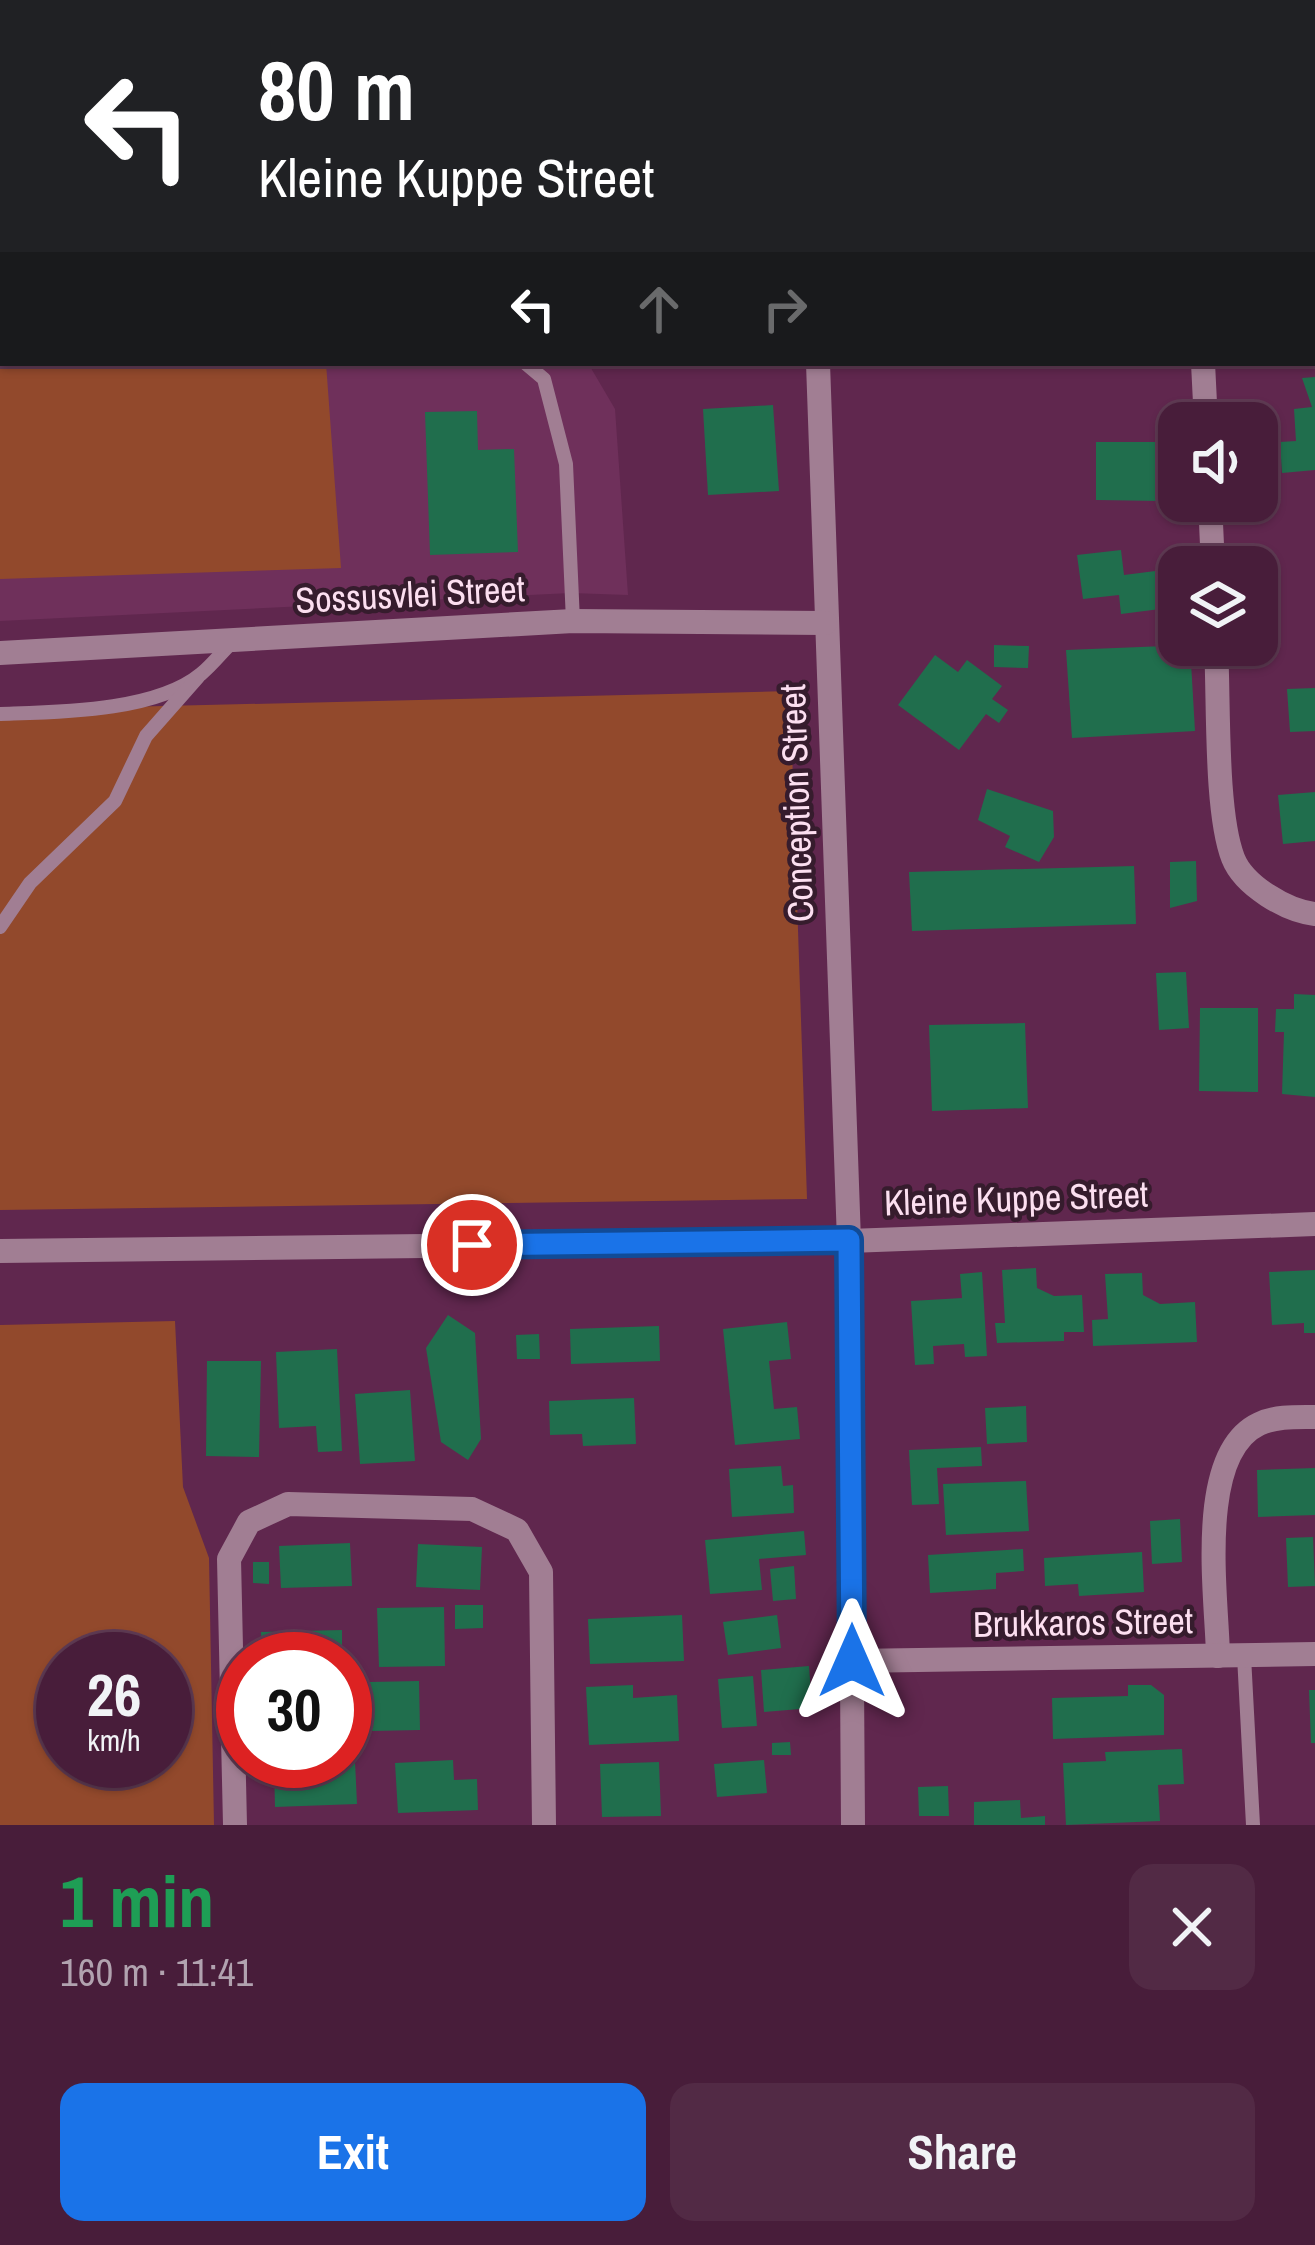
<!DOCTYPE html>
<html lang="en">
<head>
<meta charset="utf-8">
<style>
  body { margin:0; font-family:"Archivo Narrow",sans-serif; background:#522a45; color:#f1f3f6; height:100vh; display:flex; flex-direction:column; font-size:45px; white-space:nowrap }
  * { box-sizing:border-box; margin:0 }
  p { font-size:39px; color:#b1a2af }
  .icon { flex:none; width:66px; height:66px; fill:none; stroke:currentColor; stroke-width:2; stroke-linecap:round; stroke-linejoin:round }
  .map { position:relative; height:1825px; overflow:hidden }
  .panel { display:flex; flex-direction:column; background:#481d3a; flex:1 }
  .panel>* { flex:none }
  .guide { position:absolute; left:0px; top:0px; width:1317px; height:366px; box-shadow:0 3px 9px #0004,0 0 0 3px #603b54; background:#202124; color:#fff; overflow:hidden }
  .fabs { position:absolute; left:1158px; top:402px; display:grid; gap:24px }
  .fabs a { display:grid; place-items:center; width:120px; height:120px; border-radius:24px; background:#481d3a; box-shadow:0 3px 9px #0004,0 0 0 3px #603b54; font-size:60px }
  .speed { position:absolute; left:36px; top:1632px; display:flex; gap:24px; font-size:60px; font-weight:700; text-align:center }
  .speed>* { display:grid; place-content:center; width:156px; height:156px; border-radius:50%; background:#481d3a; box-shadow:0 3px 9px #0004,0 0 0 3px #603b54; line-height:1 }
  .speed small { font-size:30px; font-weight:400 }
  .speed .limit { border:18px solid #d22; background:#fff; color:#111 }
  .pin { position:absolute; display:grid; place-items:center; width:102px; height:102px; color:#fff; margin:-51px; border:6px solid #fff; border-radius:50%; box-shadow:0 3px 12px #0007 }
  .me { position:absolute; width:132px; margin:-66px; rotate:0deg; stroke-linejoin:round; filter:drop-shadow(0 0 9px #0008) }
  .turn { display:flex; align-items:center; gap:42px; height:252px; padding:0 60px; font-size:54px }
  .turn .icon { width:156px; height:156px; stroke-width:2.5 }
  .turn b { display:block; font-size:84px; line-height:102px }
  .lanes { display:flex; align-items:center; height:114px; padding:0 60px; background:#0003; justify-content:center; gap:60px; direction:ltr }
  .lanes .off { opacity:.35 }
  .round { display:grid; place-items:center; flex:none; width:126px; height:126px; border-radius:24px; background:#522a45 }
  .head { display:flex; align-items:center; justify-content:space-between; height:204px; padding:0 60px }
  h1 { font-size:72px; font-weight:800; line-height:90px; color:#1e9e55 }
  .cta { display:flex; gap:24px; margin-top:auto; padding:24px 60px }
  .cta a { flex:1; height:138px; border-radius:24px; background:#1a73e8; color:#fff; font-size:48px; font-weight:800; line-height:138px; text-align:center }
  .cta a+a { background:#522a45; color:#f1f3f6 }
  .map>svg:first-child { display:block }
</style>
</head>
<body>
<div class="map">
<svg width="1315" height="1825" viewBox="0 0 1315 1825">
  <rect width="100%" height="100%" fill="#60274e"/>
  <polygon fill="#6f305b" points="0,0 377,3 3,3 3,363 588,363 615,409 628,595 571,593 0,621"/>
  <g fill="#92492c" fill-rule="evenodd">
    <polygon points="0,314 3,363 326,363 341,568 0,579"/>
    <polygon points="790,691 807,1199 0,1210 0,710"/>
    <path d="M 175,1321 L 183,1487 L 209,1558 L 214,1825 L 0,1825 L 0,1325 ZM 63,1659 L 165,1659 L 165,1761 L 63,1761 Z"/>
  </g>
  <g fill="#206e4d">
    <polygon points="1315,377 1315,470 1282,473 1280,442 1296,441 1294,409 1312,407 1302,378"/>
    <polygon points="773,405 779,491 708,495 703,409"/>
    <polygon points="477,411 478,450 514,449 518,552 430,555 425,412"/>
    <polygon points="1096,442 1162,442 1161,501 1096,500"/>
    <polygon points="1121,550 1124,575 1171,569 1176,607 1121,614 1119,595 1083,599 1077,555"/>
    <polygon points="994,645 1029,646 1028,668 994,667"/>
    <polygon points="1190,645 1195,731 1072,738 1066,650"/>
    <polygon points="935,655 958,672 967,660 1002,686 992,699 1008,710 999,723 986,714 959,750 898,705"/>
    <polygon points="1315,688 1315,731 1290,732 1287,689"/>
    <polygon points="987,789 1053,811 1054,837 1039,862 1005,847 1010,836 978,820"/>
    <polygon points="1315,792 1315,841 1283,844 1278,795"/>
    <polygon points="1196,861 1197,901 1170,908 1170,862"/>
    <polygon points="1134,866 1136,924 912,931 909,872"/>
    <polygon points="1186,972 1189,1028 1159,1030 1156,973"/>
    <polygon points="1294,994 1315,995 1315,1097 1282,1094 1284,1032 1275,1032 1276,1009 1294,1009"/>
    <polygon points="1200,1008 1258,1008 1258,1092 1199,1091"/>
    <polygon points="1025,1023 1028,1108 932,1111 929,1025"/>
    <polygon points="1036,1268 1037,1288 1054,1296 1082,1295 1084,1332 1064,1332 1064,1341 997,1343 995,1323 1005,1323 1002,1270"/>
    <polygon points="1315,1270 1315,1333 1304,1333 1304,1323 1272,1325 1269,1272"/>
    <polygon points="982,1272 987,1356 965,1357 964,1344 933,1346 934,1364 915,1365 911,1301 962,1298 960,1274"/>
    <polygon points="1142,1273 1143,1295 1160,1304 1195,1302 1197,1342 1093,1346 1092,1320 1108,1319 1105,1274"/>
    <polygon points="448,1315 475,1333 481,1439 468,1460 441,1442 426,1348"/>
    <polygon points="787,1322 791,1359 769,1361 774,1409 797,1407 800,1439 735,1445 723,1329"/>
    <polygon points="659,1326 660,1361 571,1364 570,1329"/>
    <polygon points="539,1334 540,1359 517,1359 516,1335"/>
    <polygon points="337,1349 342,1451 318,1452 316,1426 279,1428 276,1352"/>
    <polygon points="207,1361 261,1361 259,1457 206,1456"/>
    <polygon points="410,1390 415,1461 360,1464 355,1394"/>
    <polygon points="634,1398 636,1444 583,1446 582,1434 550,1435 549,1401"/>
    <polygon points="1026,1406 1027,1442 987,1444 985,1408"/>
    <polygon points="981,1447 982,1466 937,1468 939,1504 912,1505 909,1450"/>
    <polygon points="781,1466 783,1486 793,1485 794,1513 732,1517 729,1469"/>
    <polygon points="1315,1468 1315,1515 1258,1517 1257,1470"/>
    <polygon points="1026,1481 1029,1531 946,1535 943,1484"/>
    <polygon points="1180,1519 1182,1562 1152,1564 1150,1521"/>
    <polygon points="804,1531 806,1555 759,1559 762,1590 710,1594 705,1540"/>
    <polygon points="1313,1537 1315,1586 1288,1587 1286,1538"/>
    <polygon points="350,1543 352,1586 281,1588 279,1546"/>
    <polygon points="418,1544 482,1547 480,1590 416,1587"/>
    <polygon points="1023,1549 1024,1571 996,1573 996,1589 930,1593 928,1555"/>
    <polygon points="1142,1552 1144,1592 1079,1596 1078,1584 1045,1586 1044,1558"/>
    <polygon points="253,1562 269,1562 269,1584 253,1583"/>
    <polygon points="794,1566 796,1599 773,1601 770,1569"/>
    <polygon points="455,1605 483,1605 483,1628 455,1629"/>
    <polygon points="444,1607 445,1666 379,1667 377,1608"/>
    <polygon points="682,1615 684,1661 590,1664 588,1619"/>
    <polygon points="777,1615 781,1648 728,1655 723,1622"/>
    <polygon points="342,1630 342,1659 262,1659 261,1632"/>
    <polygon points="809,1666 812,1708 764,1712 761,1670"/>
    <polygon points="753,1676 757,1726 722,1728 718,1679"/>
    <polygon points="419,1681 420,1730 371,1731 370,1682"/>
    <polygon points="633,1685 633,1698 677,1695 679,1741 589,1745 586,1687"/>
    <polygon points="1128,1685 1151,1685 1164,1695 1164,1735 1053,1739 1052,1698 1128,1696"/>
    <polygon points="1309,1690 1315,1690 1315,1743 1311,1743"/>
    <polygon points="790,1742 791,1755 772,1755 772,1743"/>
    <polygon points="1182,1749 1184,1784 1158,1785 1160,1821 1066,1825 1063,1763 1106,1761 1105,1752"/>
    <polygon points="453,1760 454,1780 477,1779 478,1810 398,1813 395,1763"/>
    <polygon points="764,1760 767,1793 717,1797 714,1764"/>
    <polygon points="355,1761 357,1804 275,1807 274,1764"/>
    <polygon points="659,1762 661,1816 602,1817 600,1764"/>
    <polygon points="948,1786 949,1816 919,1816 918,1787"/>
    <polygon points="1020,1800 1021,1818 1045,1816 1045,1825 974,1825 974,1802"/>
  </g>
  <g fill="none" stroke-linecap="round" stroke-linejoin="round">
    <g stroke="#a17e93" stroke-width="14">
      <polyline points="0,157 3,157"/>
      <polyline points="525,363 544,379 566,464 573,621"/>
      <path d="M 0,714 C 57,712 155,712 201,674 C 213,664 223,651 234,640"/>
      <polyline points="0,927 30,883 115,801 146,736 198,677"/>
      <polyline points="1244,1656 1253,1825"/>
    </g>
    <g stroke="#a17e93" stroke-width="24">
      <polyline points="605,0 607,3"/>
      <polyline points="1050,0 1052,3"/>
      <polyline points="891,3 896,0"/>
      <polyline points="1314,228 1315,228"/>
      <polyline points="818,363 849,1241 853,1825"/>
      <polyline points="1203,363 1206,423"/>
      <polyline points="1210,501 1213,567"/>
      <path d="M 1216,645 C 1219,699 1215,812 1233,858 C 1244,886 1287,911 1315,914"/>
      <polyline points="0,653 573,621 825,623"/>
      <path d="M 1218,1656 C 1217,1598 1195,1454 1259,1424 C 1276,1416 1296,1417 1315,1417"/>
      <polyline points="852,1661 1315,1654"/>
      <polyline points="235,1825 229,1559 249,1522 288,1504 472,1509 517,1530 541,1572 544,1825"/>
    </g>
    <polyline stroke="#a17e93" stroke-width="24" points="0,1251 849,1241 1315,1224"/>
  </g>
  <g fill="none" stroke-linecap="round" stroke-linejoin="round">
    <defs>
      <polyline id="route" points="472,1245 849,1240 852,1661"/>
    </defs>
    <use href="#route" stroke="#114b97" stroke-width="30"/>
    <use href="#route" stroke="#1a73e8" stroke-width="21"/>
  </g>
  <g text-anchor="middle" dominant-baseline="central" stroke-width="9" stroke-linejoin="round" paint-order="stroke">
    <g font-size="36" fill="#fcdff0" stroke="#361c2d">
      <text transform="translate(410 594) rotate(-3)">Sossusvlei Street</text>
      <text transform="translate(796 803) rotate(-92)">Conception Street</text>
      <text transform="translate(1016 1198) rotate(-2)">Kleine Kuppe Street</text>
      <text transform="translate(1083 1622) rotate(-1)">Brukkaros Street</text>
    </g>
  </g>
</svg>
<div class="fabs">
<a><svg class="icon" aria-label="sound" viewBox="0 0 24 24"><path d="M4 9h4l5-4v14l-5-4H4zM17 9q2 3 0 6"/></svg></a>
<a><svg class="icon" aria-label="layers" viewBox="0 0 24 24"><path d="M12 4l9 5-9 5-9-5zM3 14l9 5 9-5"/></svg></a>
</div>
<div class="speed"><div>26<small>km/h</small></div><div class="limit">30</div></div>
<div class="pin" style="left:472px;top:1245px;background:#d93025"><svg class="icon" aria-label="arrive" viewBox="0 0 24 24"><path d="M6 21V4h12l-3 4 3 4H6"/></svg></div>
<svg class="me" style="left:852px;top:1661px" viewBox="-20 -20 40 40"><path d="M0-17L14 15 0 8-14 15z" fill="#1a73e8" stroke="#fff" stroke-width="4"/></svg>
<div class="guide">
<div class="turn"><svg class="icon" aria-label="left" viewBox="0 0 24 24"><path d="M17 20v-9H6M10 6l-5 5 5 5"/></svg><div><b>80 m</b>Kleine Kuppe Street</div></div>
<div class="lanes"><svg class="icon" aria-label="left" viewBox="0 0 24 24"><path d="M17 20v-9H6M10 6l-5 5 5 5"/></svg><svg class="icon off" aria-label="ahead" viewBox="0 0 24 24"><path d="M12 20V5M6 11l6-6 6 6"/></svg><svg class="icon off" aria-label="right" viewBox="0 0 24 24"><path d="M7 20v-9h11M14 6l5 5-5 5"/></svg></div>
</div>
</div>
<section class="panel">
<div class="head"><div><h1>1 min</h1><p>160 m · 11:41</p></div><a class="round"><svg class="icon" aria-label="close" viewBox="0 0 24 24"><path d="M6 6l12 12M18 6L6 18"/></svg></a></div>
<div class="cta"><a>Exit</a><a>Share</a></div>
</section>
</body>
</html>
